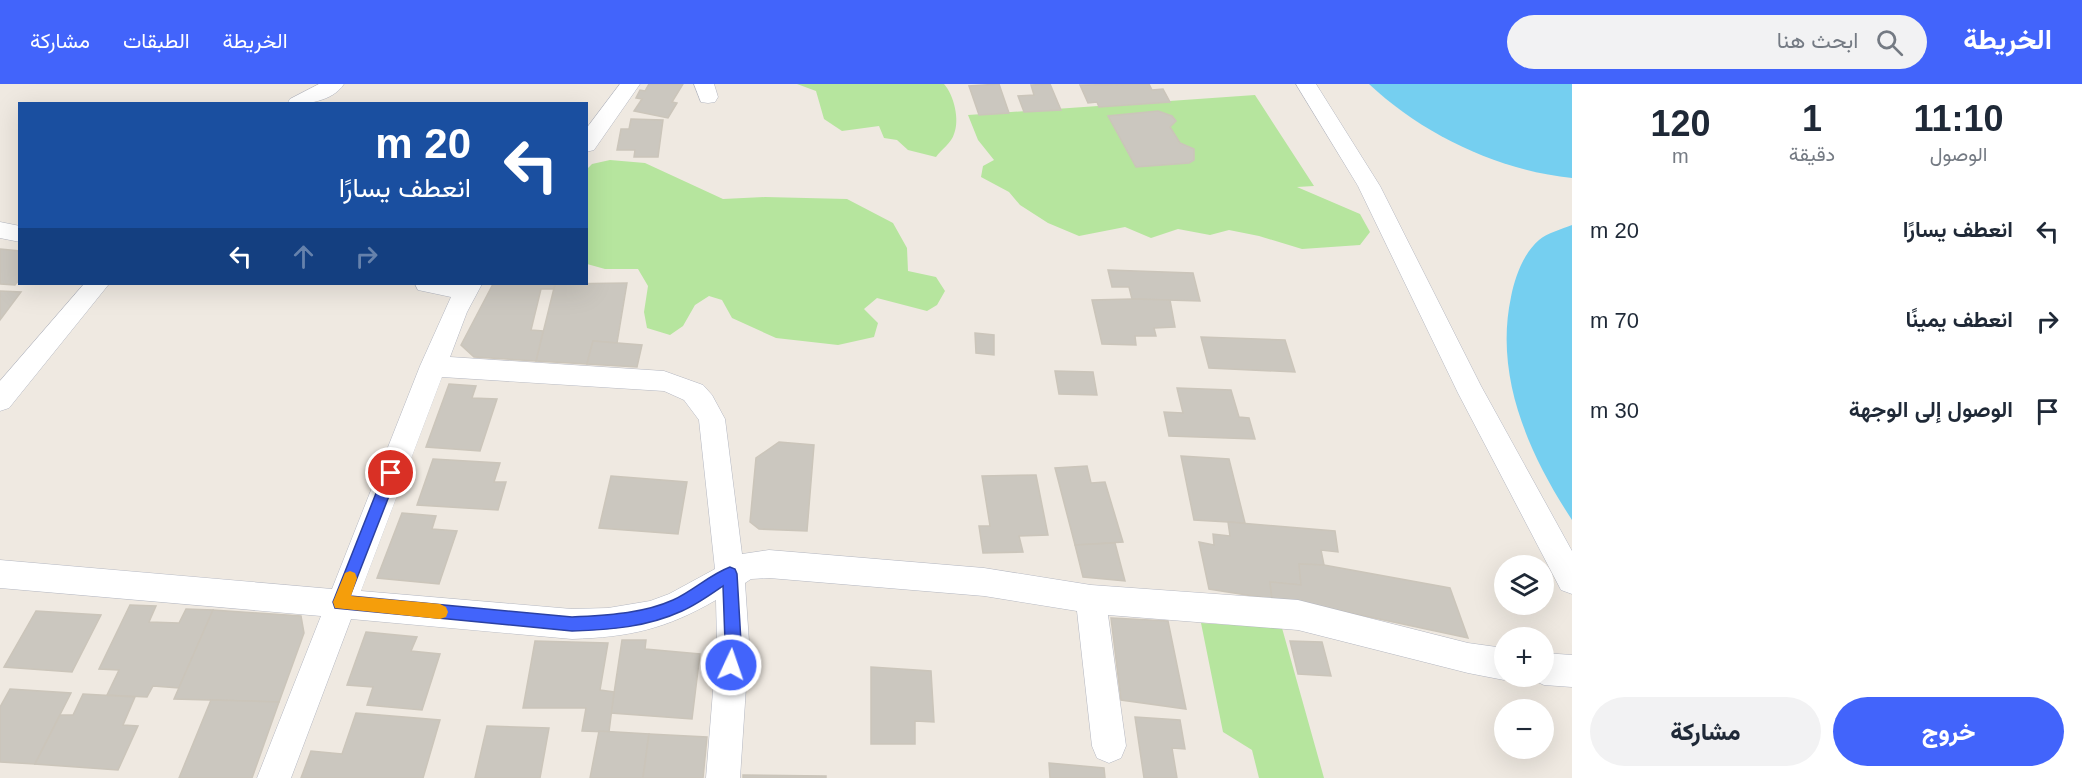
<!DOCTYPE html>
<html lang="ar">
<head>
<meta charset="utf-8">
<style>
  body { margin:0; font-family:Arial,Vazirmatn,sans-serif; background:#f2f2f3; color:#1f2937; direction:rtl; height:100vh; display:flex; flex-direction:column; font-size:22px; white-space:nowrap }
  * { box-sizing:border-box; margin:0 }
  p { font-size:20px; color:#747a83 }
  .icon { flex:none; width:33px; height:33px; fill:none; stroke:currentColor; stroke-width:2; stroke-linecap:round; stroke-linejoin:round }
  .map { position:relative; flex:1; overflow:hidden; direction:ltr }
  .sheet { display:flex; flex-direction:column; background:#fff; width:510px }
  .sheet>* { flex:none }
  .guide { position:absolute; left:18px; top:18px; width:570px; height:183px; border-radius:0px; box-shadow:0 6px 24px #0002; direction:rtl; background:#1a4fa0; color:#fff; overflow:hidden }
  .tools { position:absolute; left:1494px; top:471px; display:grid; gap:12px }
  .tools a { display:grid; place-items:center; width:60px; height:60px; border-radius:50%; background:#fff; box-shadow:0 6px 24px #0002; font-size:30px }
  .pin { position:absolute; display:grid; place-items:center; width:51px; height:51px; color:#fff; margin:-26px; border:3px solid #fff; border-radius:50%; box-shadow:0 2px 6px #0007 }
  .me { position:absolute; width:66px; margin:-33px; rotate:3deg; stroke-linejoin:round; filter:drop-shadow(0 0 4px #0008) }
  .turn { display:flex; align-items:center; gap:21px; height:126px; padding:0 18px; font-size:27px }
  .turn .icon { width:78px; height:78px; stroke-width:2.5 }
  .turn b { display:block; font-size:42px; line-height:51px }
  .lanes { display:flex; align-items:center; height:57px; padding:0 18px; background:#0003; justify-content:center; gap:30px; direction:ltr }
  .lanes .off { opacity:.35 }
  .eta { display:flex; justify-content:space-evenly; align-items:center; height:102px; text-align:center }
  .eta b { font-size:36px; font-weight:800; line-height:42px }
  .action { display:flex; gap:12px; margin-top:auto; padding:12px 18px }
  .action a { flex:1; height:69px; border-radius:36px; background:#4264fb; color:#fff; font-size:24px; font-weight:800; line-height:69px; text-align:center }
  .action a+a { background:#f2f2f3; color:#1f2937 }
  ul { padding:0; list-style:none }
  li { display:flex; align-items:center; gap:18px; height:90px; padding:0 18px }
  li div { flex:1 }
  li b { display:block; font-size:22px }
  li em { font-style:normal }
  header { display:flex; align-items:center; gap:36px; box-sizing:border-box; height:84px; padding:0 30px; background:#4264fb; color:#fff }
  header strong { font-size:28px }
  nav { display:flex; gap:33px; margin-inline-start:auto; font-size:21px }
  .search { width:420px; height:54px; background:#f2f2f3; display:flex; align-items:center; gap:15px; box-sizing:border-box; padding:0 21px; border-radius:33px; color:#747a83; font-size:22px }
  main { display:flex; flex:1; min-height:0 }
  .map>svg:first-child { display:block }
</style>
</head>
<body>
<header>
<strong>الخريطة</strong>
<div class="search"><svg class="icon" aria-label="search" viewBox="0 0 24 24"><circle cx="10" cy="10" r="6"/><path d="M15 15l6 6"/></svg>ابحث هنا</div>
<nav><a>الخريطة</a><a>الطبقات</a><a>مشاركة</a></nav>
</header>
<main>
<section class="sheet">
<div class="eta">
<div><b>11:10</b><p>الوصول</p></div>
<div><b>1</b><p>دقيقة</p></div>
<div><b>120</b><p>m</p></div>
</div>
<ul>
<li><svg class="icon" aria-label="left" viewBox="0 0 24 24"><path d="M17 20v-9H6M10 6l-5 5 5 5"/></svg><div><b>انعطف يسارًا</b></div><em>20 m</em></li>
<li><svg class="icon" aria-label="right" viewBox="0 0 24 24"><path d="M7 20v-9h11M14 6l5 5-5 5"/></svg><div><b>انعطف يمينًا</b></div><em>70 m</em></li>
<li><svg class="icon" aria-label="arrive" viewBox="0 0 24 24"><path d="M6 21V4h12l-3 4 3 4H6"/></svg><div><b>الوصول إلى الوجهة</b></div><em>30 m</em></li>
</ul>
<div class="action"><a>خروج</a><a>مشاركة</a></div>
</section>
<div class="map">
<svg width="1572" height="694" viewBox="0 0 1572 694">
  <rect width="100%" height="100%" fill="#efe9e1"/>
  <g fill="#b6e59e">
    <path d="M 797,0 L 944,0 C 954,11 960,36 954,50 C 952,58 941,66 936,73 L 908,66 L 897,56 L 884,54 L 879,42 L 842,47 L 824,35 L 816,7 Z"/>
    <polygon points="1255,11 1314,102 1297,103 1360,130 1370,148 1360,161 1302,165 1259,152 1229,146 1210,151 1178,145 1151,154 1125,143 1079,152 1048,139 1020,121 1009,108 981,93 983,82 994,76 978,56 968,31"/>
    <polygon points="610,76 645,79 723,115 765,113 847,115 893,139 907,164 908,187 936,193 945,207 937,221 927,227 877,214 864,225 878,239 874,253 838,261 776,254 732,234 722,216 709,212 695,221 683,242 670,251 647,244 644,228 648,202 638,185 605,185 587,180 587,85 592,80"/>
    <polygon points="1201,539 1282,544 1324,694 1259,694 1252,666 1223,648"/>
  </g>
  <g fill="#75cff0">
    <path d="M 1369,0 L 1572,0 L 1572,94 C 1499,87 1422,50 1369,0 Z"/>
    <path d="M 1572,141 L 1572,436 C 1529,370 1494,293 1511,213 C 1515,193 1523,170 1539,156 C 1547,149 1562,145 1572,141 Z"/>
  </g>
  <g fill="#cbc7bf" stroke="#cbc5ba" stroke-width="1.5">
    <polygon points="649,0 683,0 672,18 677,19 668,34 634,27 642,15 636,14 640,6 645,7"/>
    <polygon points="999,0 1009,29 979,31 969,2"/>
    <polygon points="1050,0 1061,26 1024,28 1018,12 1034,11 1031,1"/>
    <polygon points="1149,0 1152,6 1163,5 1170,18 1099,23 1097,18 1088,19 1080,1"/>
    <polygon points="1158,27 1172,32 1176,37 1170,43 1180,59 1194,65 1194,76 1189,79 1136,83 1108,32"/>
    <polygon points="631,35 663,36 658,73 634,73 635,66 617,66 621,45 629,45"/>
    <polygon points="0,165 20,167 20,195 15,201 0,200"/>
    <polygon points="1108,186 1193,189 1200,217 1132,215 1129,203 1112,203"/>
    <polygon points="627,199 617,259 593,257 587,280 536,277 555,200"/>
    <polygon points="493,200 555,200 554,205 541,205 531,246 543,247 536,277 474,273 461,261"/>
    <polygon points="0,207 21,208 0,236"/>
    <polygon points="1132,215 1170,216 1175,243 1154,244 1156,252 1135,252 1136,261 1102,260 1092,216"/>
    <polygon points="975,249 994,251 994,271 976,269"/>
    <polygon points="1201,253 1285,256 1295,288 1209,284"/>
    <polygon points="593,257 642,261 637,283 587,280"/>
    <polygon points="1055,287 1093,288 1097,311 1059,310"/>
    <polygon points="449,300 476,302 472,314 497,315 480,367 426,363"/>
    <polygon points="1177,304 1231,306 1239,333 1249,334 1255,355 1169,352 1164,328 1183,329"/>
    <polygon points="779,358 814,361 807,447 759,445 750,438 756,374"/>
    <polygon points="1181,372 1229,375 1245,439 1194,436"/>
    <polygon points="433,375 500,379 494,398 506,398 498,426 417,421"/>
    <polygon points="1087,382 1091,399 1105,398 1123,458 1075,461 1055,384"/>
    <polygon points="1036,391 1048,451 1019,452 1023,468 983,469 979,442 990,442 982,392"/>
    <polygon points="611,392 687,398 678,450 599,444"/>
    <polygon points="402,429 436,432 432,445 457,447 439,500 377,494"/>
    <polygon points="1228,438 1335,447 1338,468 1321,466 1324,481 1299,480 1301,501 1270,498 1272,515 1209,505 1199,458 1214,461 1213,450 1230,452"/>
    <polygon points="1115,459 1125,497 1083,493 1075,461"/>
    <polygon points="1299,480 1324,481 1450,504 1468,554 1309,520 1272,515 1270,498 1301,501"/>
    <polygon points="130,521 156,522 149,538 179,539 186,525 213,526 179,604 153,602 147,613 107,611 119,586 99,585"/>
    <polygon points="213,526 301,532 304,549 279,618 174,615"/>
    <polygon points="36,527 101,531 72,588 4,583"/>
    <polygon points="1111,534 1168,537 1186,625 1121,616"/>
    <polygon points="366,548 417,553 411,567 440,570 422,626 367,621 373,603 347,601"/>
    <polygon points="622,556 646,556 645,565 700,570 692,635 611,629"/>
    <polygon points="535,557 608,559 600,606 614,608 609,648 582,647 586,624 523,624"/>
    <polygon points="1290,557 1322,558 1331,592 1298,590"/>
    <polygon points="871,583 931,587 934,638 915,637 915,660 871,660"/>
    <polygon points="10,605 71,609 35,680 0,678 0,623"/>
    <polygon points="83,610 135,613 123,641 138,642 118,686 35,680 60,631 73,631"/>
    <polygon points="211,616 279,618 252,694 179,694"/>
    <polygon points="356,629 440,636 423,694 301,694 311,667 342,670"/>
    <polygon points="1135,633 1180,636 1185,665 1172,664 1177,694 1144,694"/>
    <polygon points="487,642 549,644 540,694 475,694"/>
    <polygon points="599,647 649,650 643,694 590,694"/>
    <polygon points="649,650 707,653 703,694 643,694"/>
    <polygon points="1049,679 1104,684 1105,694 1050,694"/>
    <polygon points="743,691 826,692 826,694 743,694"/>
  </g>
  <g fill="none" stroke-linecap="round" stroke-linejoin="round">
    <defs>
      <g id="minor">
        <path d="M 319,0 L 344,0 C 332,18 307,20 287,20 L 290,15 Z"/>
        <polygon points="620,0 640,0 594,66 586,68 586,45"/>
        <polygon points="694,0 714,0 718,13 715,18 708,19 701,18"/>
        <polygon points="1296,0 1316,0 1380,102 1481,302 1572,467 1572,510 1561,506 1458,309 1358,102"/>
        <polygon points="0,138 20,142 20,158 0,154"/>
        <polygon points="84,200 109,200 9,324 0,327 0,297"/>
        <path d="M 415,200 L 482,200 L 467,228 L 450,273 L 664,287 L 703,301 L 712,311 L 725,335 L 742,470 L 769,466 L 984,484 L 1091,501 L 1298,516 L 1468,559 L 1504,564 L 1504,592 L 1512,592 L 1504,596 L 1468,589 L 1298,546 L 1108,531 L 1126,662 L 1121,674 L 1109,679 L 1097,674 L 1092,662 L 1077,527 L 984,512 L 769,494 L 751,495 L 745,499 L 749,558 L 740,694 L 706,694 L 717,558 L 716,516 C 666,545 630,553 572,555 L 351,535 L 291,694 L 257,694 L 321,532 L 0,504 L 0,476 L 332,505 L 420,282 L 451,213 L 418,206 ZM 442,293 L 664,307 L 684,316 L 699,336 L 715,485 L 669,510 L 650,517 L 608,524 L 572,525 L 361,507 Z"/>
        <polygon points="1544,569 1572,571 1572,603 1544,601 1533,596 1531,592 1544,592"/>
      </g>
    </defs>
    <use href="#minor" stroke="#b4b7c1" stroke-width="1"/>
    <use href="#minor" fill="#fff" fill-rule="evenodd"/>
  </g>
  <path fill="#4264fb" stroke="#2b41a3" stroke-width="1.5" d="M 391,383 L 396,385 L 398,389 L 350,512 L 572,533 C 606,531 642,530 673,516 C 693,507 709,491 730,483 L 735,485 L 737,490 L 741,558 L 737,586 L 731,589 L 726,586 L 723,581 L 725,558 L 723,502 C 710,511 696,521 682,527 C 647,543 610,546 572,547 L 335,524 L 333,518 L 384,389 L 386,385 Z"/>
  <polygon fill="#f59e0b" points="350,487 355,489 357,494 351,512 440,520 446,523 448,528 446,533 440,535 335,524 333,518 345,489"/>
</svg>
<div class="tools">
<a><svg class="icon" aria-label="layers" viewBox="0 0 24 24"><path d="M12 4l9 5-9 5-9-5zM3 14l9 5 9-5"/></svg></a>
<a>+</a>
<a>−</a>
</div>
<div class="pin" style="left:391px;top:389px;background:#d93025"><svg class="icon" aria-label="arrive" viewBox="0 0 24 24"><path d="M6 21V4h12l-3 4 3 4H6"/></svg></div>
<svg class="me" style="left:731px;top:581px" viewBox="-20 -20 40 40"><circle r="17" fill="#4264fb" stroke="#fff" stroke-width="3"/><path d="M0-11L8 9 0 5-8 9z" fill="#fff"/></svg>
<div class="guide">
<div class="turn"><svg class="icon" aria-label="left" viewBox="0 0 24 24"><path d="M17 20v-9H6M10 6l-5 5 5 5"/></svg><div><b>20 m</b>انعطف يسارًا</div></div>
<div class="lanes"><svg class="icon" aria-label="left" viewBox="0 0 24 24"><path d="M17 20v-9H6M10 6l-5 5 5 5"/></svg><svg class="icon off" aria-label="ahead" viewBox="0 0 24 24"><path d="M12 20V5M6 11l6-6 6 6"/></svg><svg class="icon off" aria-label="right" viewBox="0 0 24 24"><path d="M7 20v-9h11M14 6l5 5-5 5"/></svg></div>
</div>
</div>
</main>
</body>
</html>
